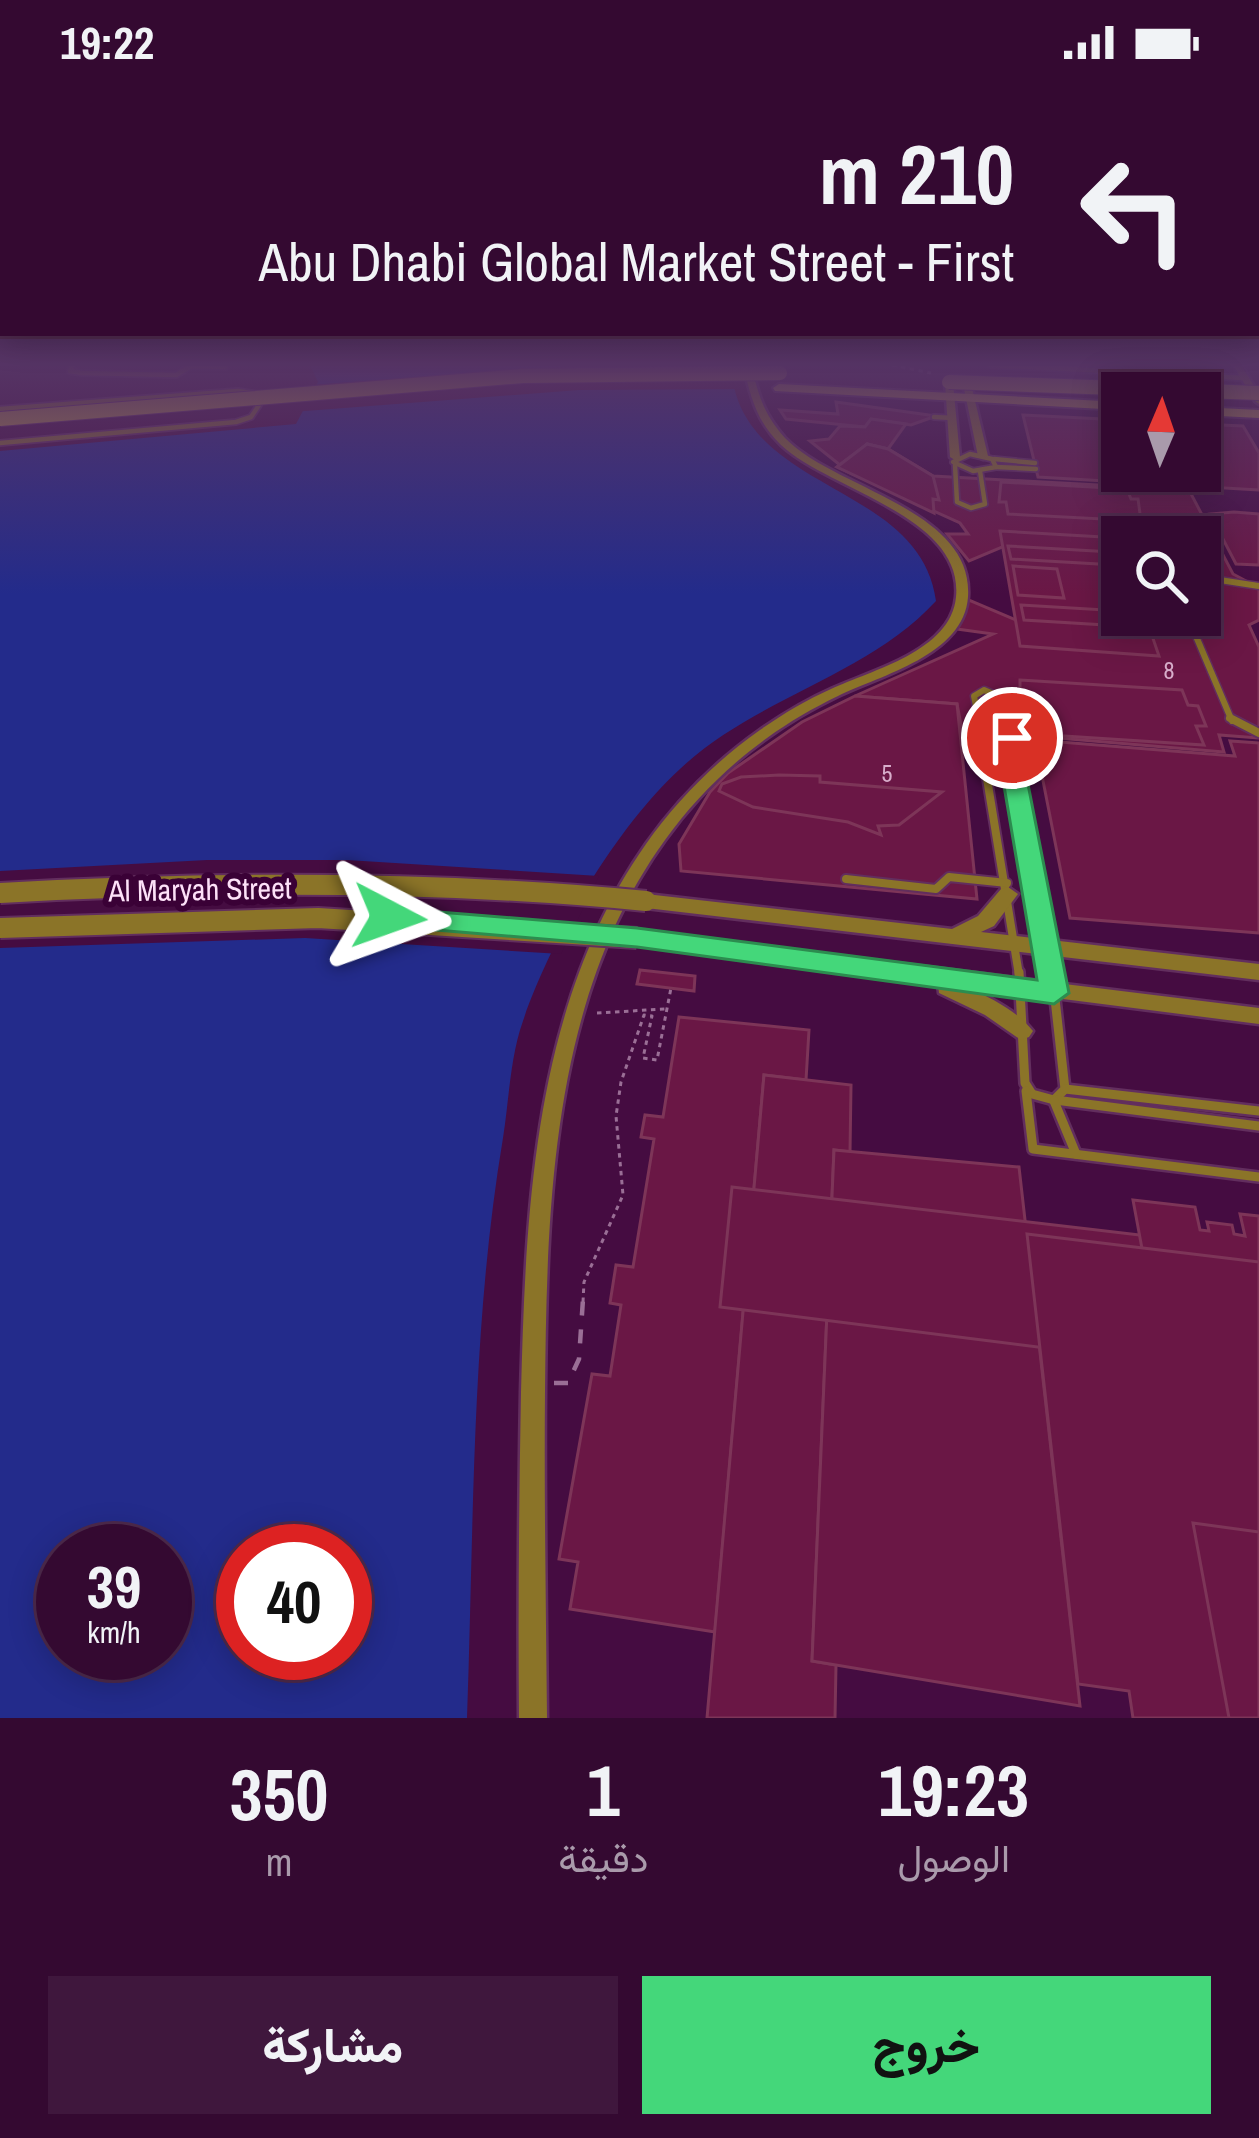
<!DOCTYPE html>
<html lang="ar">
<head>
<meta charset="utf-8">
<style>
  body { margin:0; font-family:"Archivo Narrow",Vazirmatn,sans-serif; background:#3f173d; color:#f1f3f6; direction:rtl; height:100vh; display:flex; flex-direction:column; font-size:45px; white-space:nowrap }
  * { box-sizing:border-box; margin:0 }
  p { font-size:39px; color:#a99aab }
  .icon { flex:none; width:66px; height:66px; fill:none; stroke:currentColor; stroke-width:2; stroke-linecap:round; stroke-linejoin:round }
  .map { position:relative; height:1634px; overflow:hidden; direction:ltr }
  .sheet { display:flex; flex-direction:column; background:#340931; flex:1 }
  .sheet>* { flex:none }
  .banner { position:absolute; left:0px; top:0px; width:1260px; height:252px; box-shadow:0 6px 30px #0003,0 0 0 3px #4e2a4d; direction:rtl; background:#340931; color:#f1f3f6; overflow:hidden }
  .needle { width:78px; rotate:2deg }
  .buttons { position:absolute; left:1101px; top:288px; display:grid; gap:24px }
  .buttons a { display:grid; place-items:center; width:120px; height:120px; border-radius:0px; background:#340931; box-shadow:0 6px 30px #0003,0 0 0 3px #4e2a4d; font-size:60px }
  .speed { position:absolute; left:36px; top:1440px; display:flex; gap:24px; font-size:60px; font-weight:700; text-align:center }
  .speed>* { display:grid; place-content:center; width:156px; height:156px; border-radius:50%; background:#340931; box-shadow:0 6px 30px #0003,0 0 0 3px #4e2a4d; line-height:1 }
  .speed small { font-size:30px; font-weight:400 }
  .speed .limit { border:18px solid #d22; background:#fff; color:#111 }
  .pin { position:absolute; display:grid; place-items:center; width:102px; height:102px; color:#fff; margin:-51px; border:6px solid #fff; border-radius:50%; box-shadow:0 3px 12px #0007 }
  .me { position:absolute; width:132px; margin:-66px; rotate:94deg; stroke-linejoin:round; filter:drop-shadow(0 0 9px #0008) }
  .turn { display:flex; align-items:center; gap:42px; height:252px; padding:0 48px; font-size:54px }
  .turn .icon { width:156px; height:156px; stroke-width:2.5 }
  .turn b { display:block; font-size:84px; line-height:102px }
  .eta { display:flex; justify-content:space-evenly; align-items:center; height:204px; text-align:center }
  .eta b { font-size:72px; font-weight:800; line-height:84px }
  .action { display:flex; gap:24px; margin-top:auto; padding:24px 48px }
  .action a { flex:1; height:138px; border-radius:0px; background:#44d77a; color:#111; font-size:48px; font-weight:800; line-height:138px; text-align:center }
  .action a+a { background:#3f173d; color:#f1f3f6 }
  .status { display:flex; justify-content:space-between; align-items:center; height:84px; padding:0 60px; background:#340931; direction:ltr }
  .status svg { height:33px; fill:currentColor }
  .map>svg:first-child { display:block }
</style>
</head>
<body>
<div class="status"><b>19:22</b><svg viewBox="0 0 49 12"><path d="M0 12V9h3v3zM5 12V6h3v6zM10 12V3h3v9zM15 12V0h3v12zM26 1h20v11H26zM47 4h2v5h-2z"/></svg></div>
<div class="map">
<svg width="1259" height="1634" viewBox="0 0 1259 1634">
  <rect width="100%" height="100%" fill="#450c41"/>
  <path fill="#232b8b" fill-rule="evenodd" d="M 310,281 L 731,281 C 737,410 920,396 936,517 C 866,593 756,613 680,685 C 614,746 552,853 523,937 C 510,973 509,1017 503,1054 C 471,1244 474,1442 467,1634 L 0,1634 L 0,367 L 296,340 L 318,298 ZM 63,1467 L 165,1467 L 165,1569 L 63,1569 ZM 243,1467 L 345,1467 L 345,1569 L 243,1569 Z"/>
  <g fill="#450c41">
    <polygon points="737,281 740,305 579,306 292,328 310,301 568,282"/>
    <polygon points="207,776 347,776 599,792 561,870 305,854 0,864 0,787"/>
  </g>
  <g fill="#6a1745" stroke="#7d3558" stroke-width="3">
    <polygon points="836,318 936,332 911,341 871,335 865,343 786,335 780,326 838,330"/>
    <polygon points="1023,331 1122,336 1122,387 1200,387 1200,340 1243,342 1259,369 1259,406 1038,393"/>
    <polygon points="871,335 906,340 888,365 867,360 854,375 840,381 810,357 829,355 840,342 865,343"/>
    <polygon points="867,360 888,365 933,392 1189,406 1233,490 1259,504 1259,536 1249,541 1259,563 1259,654 1219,651 1224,668 962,646 957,620 855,612 993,550 950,544 969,516 1035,544 1061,545 1059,538 1104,541 1107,548 1147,551 1140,531 1200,531 1200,453 1122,453 1122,480 1116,463 1038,464 1037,457 1019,456 969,477 947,450 968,450 960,439 837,383"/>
    <polygon points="867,360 888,365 933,392 939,416 933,415 934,429 837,383"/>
    <polygon points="1001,398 1127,405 1131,415 1138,415 1141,437 1008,430 1006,418 999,418"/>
    <polygon points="1234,428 1259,430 1259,481 1236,480 1210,430"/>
    <polygon points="1000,447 1120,454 1122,531 1145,531 1159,572 1020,562"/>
    <polygon points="1008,462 1112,468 1117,481 1011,475"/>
    <polygon points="1013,482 1057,485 1064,514 1018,511"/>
    <polygon points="1021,521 1122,527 1134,531 1139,543 1024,536"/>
    <polygon points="1020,596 1182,606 1188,621 1198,622 1206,642 1196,642 1204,661 1033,650 1028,631 1020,630"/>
    <polygon points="855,612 957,620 977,815 681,787 679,760 710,708 728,689 802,638"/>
    <polygon points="1035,656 1235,672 1230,657 1259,659 1259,849 1070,834"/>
    <polygon points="779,691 820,692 820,698 942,708 899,741 878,742 881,751 848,738 753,723 719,707 722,700 741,693"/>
    <polygon points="640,886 695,892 694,907 637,900"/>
    <polygon points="679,933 809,946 806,996 764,991 715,1548 570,1525 578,1478 559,1475 592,1290 610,1292 621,1221 610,1219 616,1181 633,1183 654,1055 641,1053 645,1031 663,1033"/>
    <polygon points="764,991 851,1001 850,1068 834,1066 812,1577 836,1581 835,1634 707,1634"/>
    <polygon points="834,1066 1019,1083 1080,1622 812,1577"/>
    <polygon points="732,1103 1259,1165 1259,1291 720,1223"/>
    <polygon points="1133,1116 1195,1123 1200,1146 1209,1147 1207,1138 1232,1141 1234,1150 1245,1152 1240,1130 1259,1132 1259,1634 1229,1634"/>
    <polygon points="1027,1150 1259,1178 1259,1634 1133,1634 1129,1607 1078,1600"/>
    <polygon points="1193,1439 1259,1448 1259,1634 1229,1634"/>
  </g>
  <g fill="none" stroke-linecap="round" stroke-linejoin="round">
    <defs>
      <g id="service-far3">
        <polyline points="72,281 70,287 82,289 176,291 191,282 225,283"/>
        <polyline points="990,281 1244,294"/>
        <polyline points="0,325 238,307 257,310 259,321 251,333 236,338 0,359"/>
        <polyline points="934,333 953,334"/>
        <polygon points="970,370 992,375 996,383 973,387 953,378"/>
        <polyline points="994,375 1035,379"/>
        <polyline points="955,381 957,418 971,424 985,420 980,387"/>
        <polyline points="996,383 1036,385"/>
      </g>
      <g id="service-far2">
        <polyline points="1200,493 1259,502"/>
        <polyline points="1187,531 1232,637"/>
        <polyline points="979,637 974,612 984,606 998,612 1003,637"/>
      </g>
      <g id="service-far1">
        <polyline points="978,634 982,651"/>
        <polyline points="1002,634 1006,652"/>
        <polyline points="1230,634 1259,649"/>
        <polyline points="982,651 1006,652"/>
        <polyline points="982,651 975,662 999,676 1022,665 1006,652"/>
        <polyline points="983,670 1019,891"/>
        <polyline points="1038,672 1017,673 1014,686 1052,891"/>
        <polyline points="846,795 936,805 949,793 1007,799"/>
      </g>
      <g id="service">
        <polyline points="1019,888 1025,999 1032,1010 1054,1016 1065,1005 1052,888"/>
        <polyline points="1065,1005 1259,1027"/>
        <polyline points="1026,1007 1033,1065 1259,1093"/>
        <polyline points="1055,1016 1259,1042"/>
        <polyline points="1054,1017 1076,1070"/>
      </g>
      <g id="minor">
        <path d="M 743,281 L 751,281 C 759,312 763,329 785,354 C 834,405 974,425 968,513 C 964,571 881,591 838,612 C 813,624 789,638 767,654 C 728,682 693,717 665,756 C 551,913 547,1121 545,1307 C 544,1416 546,1525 547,1634 L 519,1634 C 518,1525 519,1417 521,1308 C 526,1121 534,919 646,760 C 677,716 716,677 760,646 C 783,630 806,616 831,605 C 872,586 951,567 956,513 C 964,432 829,406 781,361 C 756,337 751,313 743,281 Z"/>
        <polygon points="1233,281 1241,281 1259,310 1259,320 1255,317"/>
        <polygon points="949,296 953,299 960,373 955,376 950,373 945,299"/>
        <polygon points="967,297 971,300 988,372 983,375 978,372 963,300"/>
      </g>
      <g id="tertiary">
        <polygon points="1008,803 1018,810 994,842 981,848 1259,880 1259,896 646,824 636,817 646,810 952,845 978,832 1001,805"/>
        <path d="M 637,847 L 1259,924 L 1259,940 L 968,903 C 992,915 1016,926 1033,947 L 1029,953 L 1021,956 L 985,931 L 939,909 L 938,900 L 629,859 L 626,854 L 629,849 Z"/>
      </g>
      <g id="secondary">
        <polygon points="779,300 1122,318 1122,326 775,307 773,304"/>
        <polygon points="1200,323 1259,326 1259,334 1200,331"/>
      </g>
    </defs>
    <use href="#service-far3" stroke="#622e5e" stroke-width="8"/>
    <use href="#service-far2" stroke="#622e5e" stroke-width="9"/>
    <use href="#service-far1" stroke="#622e5e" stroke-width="12"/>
    <use href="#service" stroke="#622e5e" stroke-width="14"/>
    <use href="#minor" stroke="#622e5e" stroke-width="5"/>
    <use href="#tertiary" stroke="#622e5e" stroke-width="5"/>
    <use href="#secondary" stroke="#622e5e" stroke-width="4"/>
    <g stroke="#9a6f96" stroke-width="3" stroke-dasharray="4.5 4.5" stroke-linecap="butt">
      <polyline points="892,281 931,289"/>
      <polyline points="597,929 665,925"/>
      <polyline points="583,1218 584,1198 623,1111 616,1032 621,998 644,931 652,932 643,974 657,976 671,904"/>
    </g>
    <polyline stroke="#9a6f96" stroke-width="4.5" stroke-dasharray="14 14" stroke-linecap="butt" points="554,1299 568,1299 579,1275 583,1215"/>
    <use href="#service-far3" stroke="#8b7428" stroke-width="4.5"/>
    <use href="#service-far2" stroke="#8b7428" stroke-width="6"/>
    <use href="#service-far1" stroke="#8b7428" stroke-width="8"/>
    <use href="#service" stroke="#8b7428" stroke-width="9"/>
    <use href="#minor" fill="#8b7428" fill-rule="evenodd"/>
    <use href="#tertiary" fill="#8b7428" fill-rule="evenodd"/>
    <use href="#secondary" fill="#bc9f40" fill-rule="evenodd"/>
    <defs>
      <g id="tertiary-bridge">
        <path d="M 0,809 C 216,797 430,796 646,817"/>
        <polyline points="0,844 318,834 637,854"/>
      </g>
      <g id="secondary-bridge">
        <polyline points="949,298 1259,309"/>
        <polyline points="0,335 523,292 780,289"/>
      </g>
    </defs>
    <use href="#tertiary-bridge" stroke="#622e5e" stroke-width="24" stroke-linecap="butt"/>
    <use href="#secondary-bridge" stroke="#622e5e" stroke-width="16" stroke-linecap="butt"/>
    <use href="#tertiary-bridge" stroke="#8b7428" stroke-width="20"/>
    <use href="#secondary-bridge" stroke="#bc9f40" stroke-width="14"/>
  </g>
  <linearGradient id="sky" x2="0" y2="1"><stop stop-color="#260724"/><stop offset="0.55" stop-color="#563465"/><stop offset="1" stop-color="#563465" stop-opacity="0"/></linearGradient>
  <rect width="1259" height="510" fill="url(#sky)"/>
  <polygon fill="#44d77a" stroke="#2c8c4f" stroke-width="3" points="1012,647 1034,665 1026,690 1069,909 1054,920 637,863 389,842 375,833 389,824 637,844 1037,896 1002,690 1010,666 1001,654"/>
  <g text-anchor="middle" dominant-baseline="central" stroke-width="12" stroke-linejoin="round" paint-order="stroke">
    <g font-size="24" fill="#d8aecb">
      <text x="1169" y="586">8</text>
      <text x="887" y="689">5</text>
    </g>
    <g font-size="30" fill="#fde1f8" stroke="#3a0136">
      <text transform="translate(200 805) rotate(-1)">Al Maryah Street</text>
    </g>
  </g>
</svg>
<div class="buttons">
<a><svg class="needle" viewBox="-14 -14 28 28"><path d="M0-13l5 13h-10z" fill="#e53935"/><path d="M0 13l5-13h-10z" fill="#a99aab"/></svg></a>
<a><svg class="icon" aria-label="search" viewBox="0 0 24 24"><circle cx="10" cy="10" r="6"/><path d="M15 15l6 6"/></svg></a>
</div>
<div class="speed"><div>39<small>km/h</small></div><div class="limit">40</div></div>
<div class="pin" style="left:1012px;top:654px;background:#d93025"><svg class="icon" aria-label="arrive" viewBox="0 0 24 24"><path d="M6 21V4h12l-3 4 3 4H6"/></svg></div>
<svg class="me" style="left:389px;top:833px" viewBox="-20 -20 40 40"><path d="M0-17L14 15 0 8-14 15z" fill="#44d77a" stroke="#fff" stroke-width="4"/></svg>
<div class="banner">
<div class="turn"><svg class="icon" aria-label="left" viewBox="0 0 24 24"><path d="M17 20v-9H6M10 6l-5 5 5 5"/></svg><div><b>210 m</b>Abu Dhabi Global Market Street - First</div></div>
</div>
</div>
<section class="sheet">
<div class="eta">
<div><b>19:23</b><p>الوصول</p></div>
<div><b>1</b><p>دقيقة</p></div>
<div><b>350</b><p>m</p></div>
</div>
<div class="action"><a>خروج</a><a>مشاركة</a></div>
</section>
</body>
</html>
